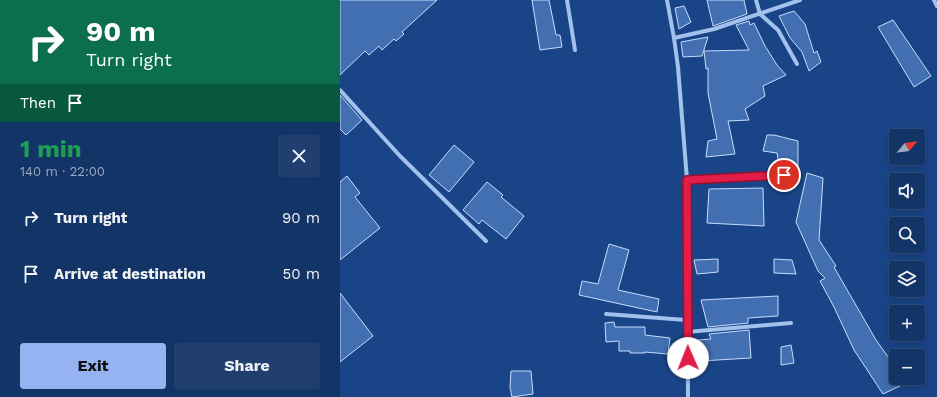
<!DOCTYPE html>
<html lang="en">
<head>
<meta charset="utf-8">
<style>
  body { margin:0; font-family:"Work Sans",sans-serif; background:#203f6f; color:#f1f3f6; height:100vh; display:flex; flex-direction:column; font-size:15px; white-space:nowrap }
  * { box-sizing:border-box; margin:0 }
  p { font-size:13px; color:#9daabf }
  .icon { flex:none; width:22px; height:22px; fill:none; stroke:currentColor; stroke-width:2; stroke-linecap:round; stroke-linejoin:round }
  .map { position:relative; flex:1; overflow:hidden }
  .sheet { display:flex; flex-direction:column; background:#133466; width:340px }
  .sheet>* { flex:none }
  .banner { background:#0b6e4f; color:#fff; overflow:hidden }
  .needle { width:26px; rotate:61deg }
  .controls { position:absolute; left:549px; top:129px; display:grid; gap:8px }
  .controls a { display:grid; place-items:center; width:36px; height:36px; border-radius:4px; background:#133466; box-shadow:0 2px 10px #0003,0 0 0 1px #324f7a; font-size:20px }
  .pin { position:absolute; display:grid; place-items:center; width:34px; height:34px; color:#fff; margin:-17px; border:2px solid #fff; border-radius:50%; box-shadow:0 1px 4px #0007 }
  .me { position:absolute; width:44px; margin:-22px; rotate:359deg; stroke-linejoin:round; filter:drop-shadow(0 0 3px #0008) }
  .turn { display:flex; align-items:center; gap:14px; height:84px; padding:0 20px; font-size:18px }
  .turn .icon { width:52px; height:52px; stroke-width:2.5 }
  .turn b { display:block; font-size:28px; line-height:34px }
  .then { display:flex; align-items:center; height:38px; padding:0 20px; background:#0003; gap:8px; font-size:15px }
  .round { display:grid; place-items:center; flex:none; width:42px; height:42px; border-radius:4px; background:#203f6f }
  .head { display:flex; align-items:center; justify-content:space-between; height:68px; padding:0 20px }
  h1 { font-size:24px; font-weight:700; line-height:30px; color:#1e9e55 }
  .cta { display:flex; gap:8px; margin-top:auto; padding:8px 20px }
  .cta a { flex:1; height:46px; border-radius:4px; background:#95b2f1; color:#111; font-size:16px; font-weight:700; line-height:46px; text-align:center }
  .cta a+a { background:#203f6f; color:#f1f3f6 }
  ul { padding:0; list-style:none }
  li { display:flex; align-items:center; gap:12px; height:56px; padding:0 20px }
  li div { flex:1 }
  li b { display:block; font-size:15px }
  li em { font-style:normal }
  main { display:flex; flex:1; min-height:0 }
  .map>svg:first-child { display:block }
</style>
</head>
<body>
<main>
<section class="sheet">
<div class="banner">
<div class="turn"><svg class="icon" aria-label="right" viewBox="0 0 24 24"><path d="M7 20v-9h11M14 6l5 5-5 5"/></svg><div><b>90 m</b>Turn right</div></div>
<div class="then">Then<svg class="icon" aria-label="arrive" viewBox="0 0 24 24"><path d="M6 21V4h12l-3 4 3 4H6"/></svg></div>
</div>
<div class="head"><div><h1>1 min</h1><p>140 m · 22:00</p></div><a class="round"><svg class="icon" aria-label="close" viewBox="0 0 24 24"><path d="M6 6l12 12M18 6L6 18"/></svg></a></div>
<ul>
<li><svg class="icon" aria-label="right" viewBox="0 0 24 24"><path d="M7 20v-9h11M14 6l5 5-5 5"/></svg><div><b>Turn right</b></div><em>90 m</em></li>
<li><svg class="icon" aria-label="arrive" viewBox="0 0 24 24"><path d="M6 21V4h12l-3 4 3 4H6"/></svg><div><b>Arrive at destination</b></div><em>50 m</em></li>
</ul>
<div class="cta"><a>Exit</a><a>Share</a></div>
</section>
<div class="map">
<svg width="597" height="397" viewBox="0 0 597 397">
  <rect width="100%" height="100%" fill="#194588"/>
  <g fill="#426fb2" stroke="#c7dcf9">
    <polygon points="0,0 97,0 62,32 64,34 56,41 54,39 42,50 39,46 29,55 25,51 0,75"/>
    <polygon points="192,0 209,0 216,35 220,35 222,47 200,50"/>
    <polygon points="367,0 404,0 407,14 373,26"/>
    <polygon points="344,6 351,22 339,29 335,8"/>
    <polygon points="454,11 465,24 474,53 477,51 481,62 469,71 462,52 450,38 439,16"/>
    <polygon points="553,20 591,76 574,87 538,27"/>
    <polygon points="409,21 410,25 414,23 425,46 437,65 446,75 423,86 425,96 405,109 409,120 388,121 395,154 366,157 368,141 377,139 368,93 368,68 366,69 364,51 409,50 396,25"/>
    <polygon points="368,37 362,56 343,57 341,42"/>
    <polygon points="0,95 22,120 6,135 0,129"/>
    <polygon points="427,135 434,135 458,141 458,166 439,166 437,153 423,151"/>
    <polygon points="114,145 134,162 109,192 89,175"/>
    <polygon points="467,173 483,178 479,240 496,266 494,267 536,340 556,368 556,378 577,378 543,394 514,350 494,307 480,281 485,278 478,271 456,222"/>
    <polygon points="7,176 20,193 15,197 40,228 0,260 0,182"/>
    <polygon points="147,182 163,195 161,197 184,216 166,239 142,220 139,224 123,210"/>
    <polygon points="423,188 424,226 367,223 369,189"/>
    <polygon points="269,244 289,250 278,290 319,299 317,312 239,295 242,281 258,284"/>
    <polygon points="378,259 378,272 357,274 354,260"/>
    <polygon points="434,259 452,260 456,274 434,273"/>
    <polygon points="0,293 33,336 0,362"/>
    <polygon points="438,296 438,316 408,318 408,323 368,327 361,300"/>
    <polygon points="274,322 275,327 305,327 305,335 330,338 328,354 305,352 305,353 290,353 290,351 279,351 279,341 266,342 265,323"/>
    <polygon points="409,330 411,358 360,361 358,340 371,339 369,334"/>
    <polygon points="451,345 454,363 441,365 441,347"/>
    <polygon points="171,371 191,371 193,394 172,397 170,387"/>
  </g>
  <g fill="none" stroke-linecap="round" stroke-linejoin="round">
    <g stroke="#a2c1ed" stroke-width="4">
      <polyline points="227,0 235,50"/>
      <polyline points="327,0 334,38 338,67 347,180 348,397"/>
      <polyline points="416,0 420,14 438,30 457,64"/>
      <polyline points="594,0 597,6"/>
      <polyline points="334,38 374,29 460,0"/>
      <polyline points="0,90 60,156 146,241"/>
      <polyline points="347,180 443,175"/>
      <polyline points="266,314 346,320"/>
      <polyline points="347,332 451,323"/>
    </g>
  </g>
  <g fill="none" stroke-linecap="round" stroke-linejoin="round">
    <defs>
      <polyline id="route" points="348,358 347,180 444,175"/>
    </defs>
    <use href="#route" stroke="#92132f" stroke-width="10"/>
    <use href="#route" stroke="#e11d48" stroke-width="7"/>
  </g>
</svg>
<div class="controls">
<a><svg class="needle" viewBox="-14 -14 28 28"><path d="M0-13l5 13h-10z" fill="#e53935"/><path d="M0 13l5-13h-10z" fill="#9daabf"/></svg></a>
<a><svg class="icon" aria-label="sound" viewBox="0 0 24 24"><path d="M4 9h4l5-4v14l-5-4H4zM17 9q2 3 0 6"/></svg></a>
<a><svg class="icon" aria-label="search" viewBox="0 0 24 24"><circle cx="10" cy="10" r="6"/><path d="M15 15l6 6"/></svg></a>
<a><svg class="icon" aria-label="layers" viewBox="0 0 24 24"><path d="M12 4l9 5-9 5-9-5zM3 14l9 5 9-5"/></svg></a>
<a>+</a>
<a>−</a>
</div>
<div class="pin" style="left:444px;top:175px;background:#d93025"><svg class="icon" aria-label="arrive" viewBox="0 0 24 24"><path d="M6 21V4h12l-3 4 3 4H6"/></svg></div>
<svg class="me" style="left:348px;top:358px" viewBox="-20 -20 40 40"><circle r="19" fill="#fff"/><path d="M0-13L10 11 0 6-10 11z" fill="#e11d48"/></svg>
</div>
</main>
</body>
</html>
